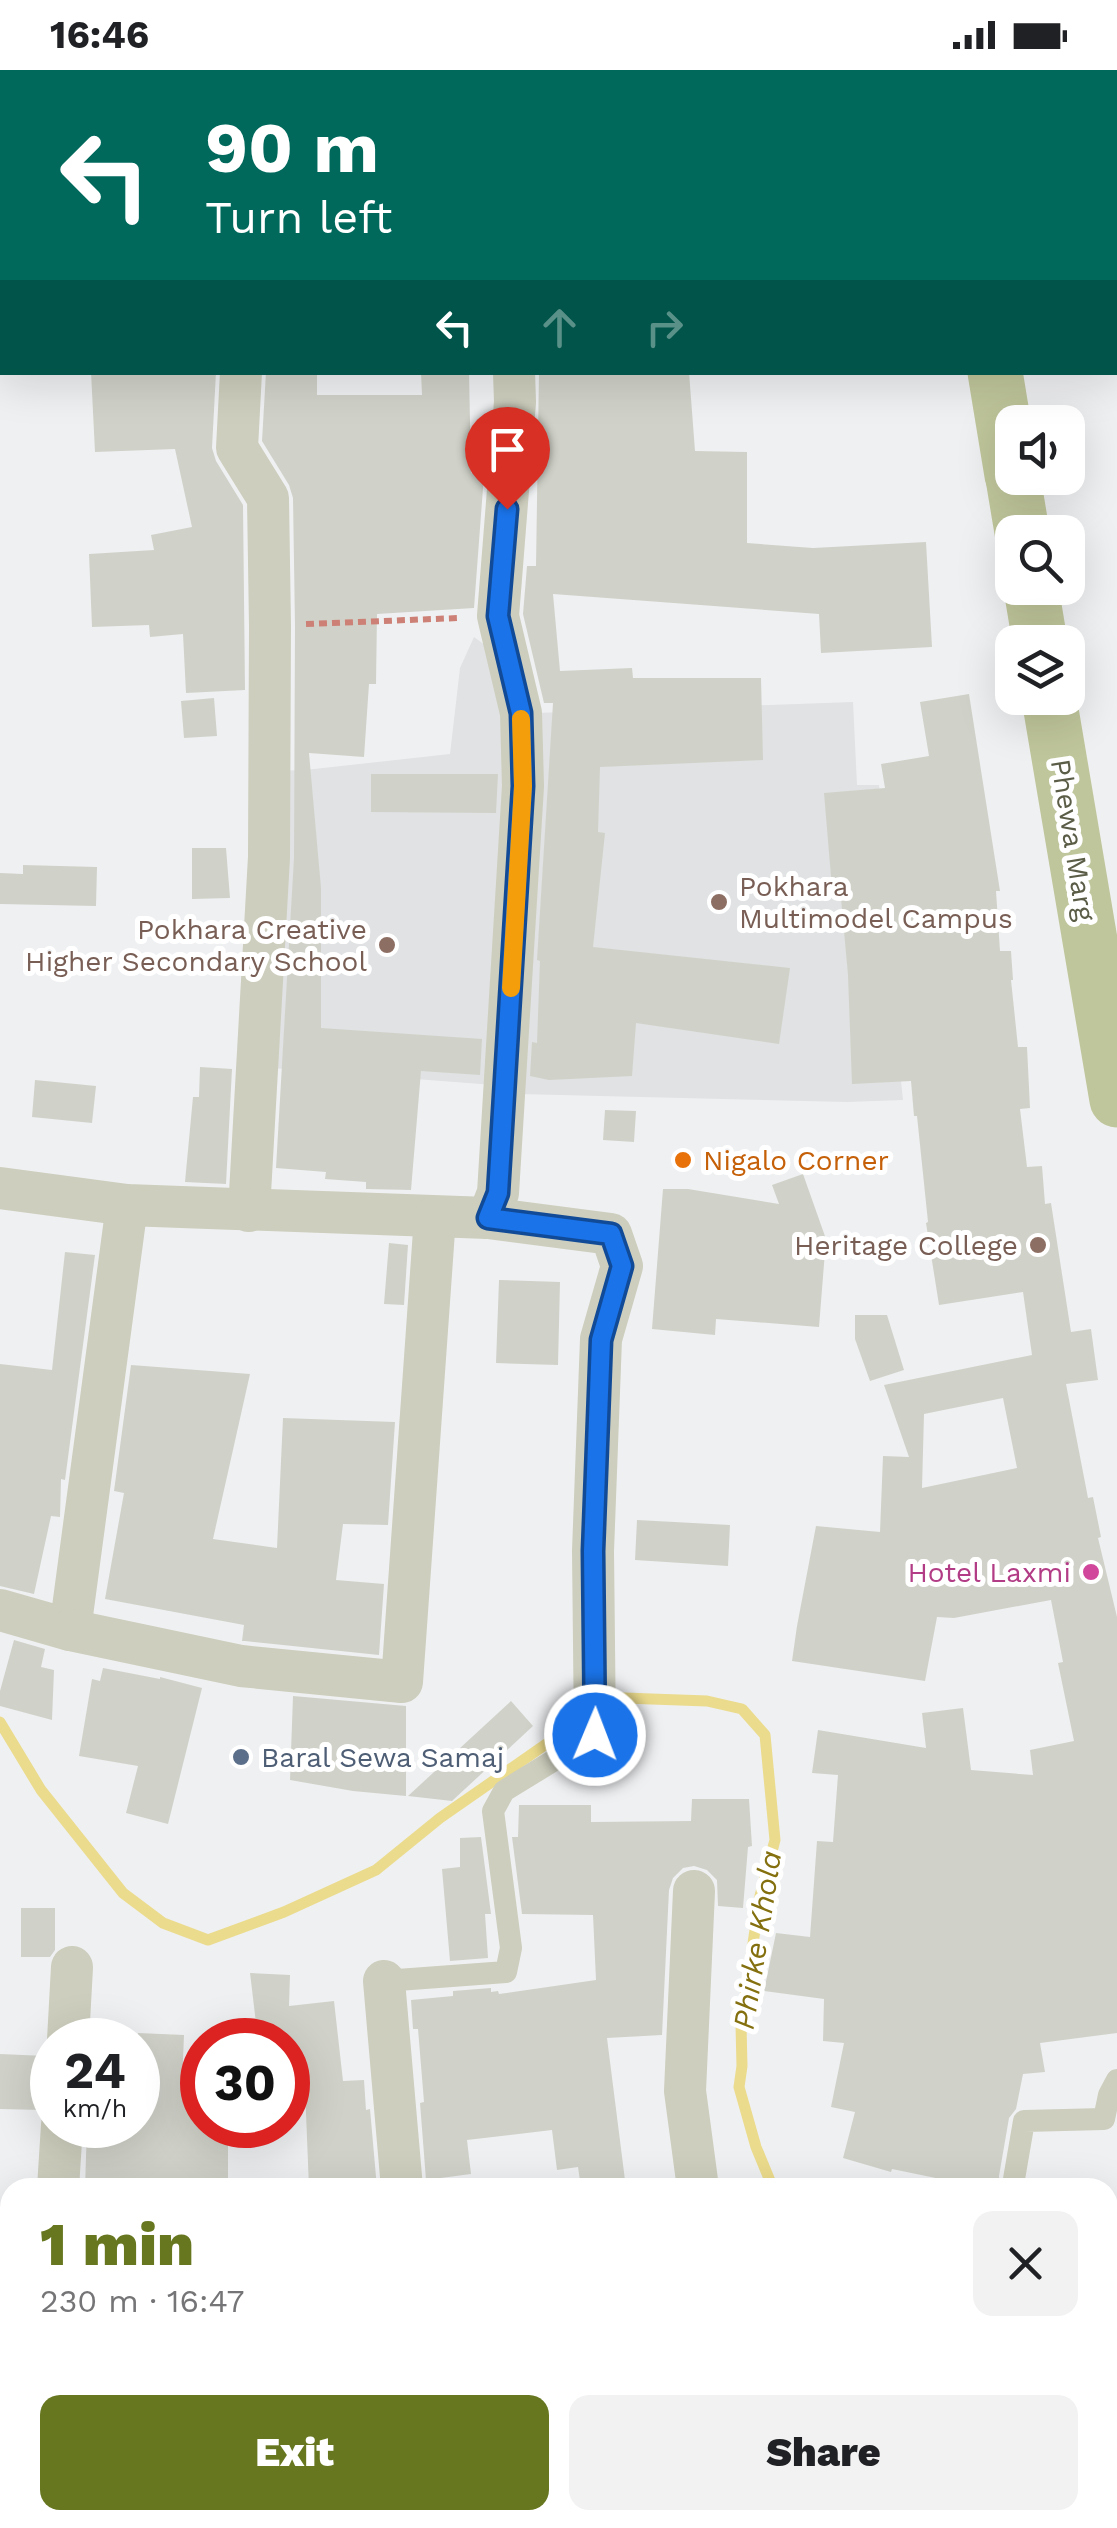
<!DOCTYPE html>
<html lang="en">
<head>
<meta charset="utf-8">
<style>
  body { margin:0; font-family:"Work Sans",sans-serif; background:#f2f2f2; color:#202124; height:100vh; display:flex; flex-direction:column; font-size:38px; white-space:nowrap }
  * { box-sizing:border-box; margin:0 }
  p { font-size:32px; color:#757577 }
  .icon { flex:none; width:55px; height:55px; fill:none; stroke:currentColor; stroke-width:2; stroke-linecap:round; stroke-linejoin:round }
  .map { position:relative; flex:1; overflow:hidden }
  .details { position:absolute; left:0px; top:2108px; width:1118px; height:352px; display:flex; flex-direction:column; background:#fff; border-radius:30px 30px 0 0; box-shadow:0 10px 40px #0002 }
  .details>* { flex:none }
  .hud { position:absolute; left:0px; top:0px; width:1118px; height:305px; box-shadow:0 10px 40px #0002; background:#00695c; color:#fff; overflow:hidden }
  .controls { position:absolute; left:995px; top:335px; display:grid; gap:20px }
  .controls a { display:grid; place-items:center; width:90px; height:90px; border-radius:20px; background:#fff; box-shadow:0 10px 40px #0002; font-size:50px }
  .speed { position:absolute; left:30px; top:1948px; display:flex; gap:20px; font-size:50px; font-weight:700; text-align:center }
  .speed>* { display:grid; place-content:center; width:130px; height:130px; border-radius:50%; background:#fff; box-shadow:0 10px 40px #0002; line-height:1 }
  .speed small { font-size:25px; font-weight:400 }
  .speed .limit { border:15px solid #d22; background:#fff; color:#111 }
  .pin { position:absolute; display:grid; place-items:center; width:85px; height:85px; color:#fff; margin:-102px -42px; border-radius:50% 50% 50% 0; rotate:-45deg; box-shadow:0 0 10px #0007 }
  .pin .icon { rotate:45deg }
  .me { position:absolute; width:110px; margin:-55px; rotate:1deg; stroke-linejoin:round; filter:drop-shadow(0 0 8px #0008) }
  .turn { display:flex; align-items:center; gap:35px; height:210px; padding:0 40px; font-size:45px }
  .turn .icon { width:130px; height:130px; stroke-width:2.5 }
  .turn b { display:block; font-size:70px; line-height:85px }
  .lanes { display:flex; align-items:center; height:95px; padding:0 40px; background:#0003; justify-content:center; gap:50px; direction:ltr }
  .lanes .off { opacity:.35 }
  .round { display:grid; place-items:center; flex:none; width:105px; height:105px; border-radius:20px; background:#f2f2f2 }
  .overview { display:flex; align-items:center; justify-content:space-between; height:170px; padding:0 40px }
  h1 { font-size:60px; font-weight:800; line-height:75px; color:#677720 }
  .primary-button { display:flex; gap:20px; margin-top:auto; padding:20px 40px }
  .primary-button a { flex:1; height:115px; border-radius:20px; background:#677720; color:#fff; font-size:40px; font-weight:800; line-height:115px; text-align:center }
  .primary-button a+a { background:#f2f2f2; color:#202124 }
  .status { display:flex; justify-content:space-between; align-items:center; height:70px; padding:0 50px; background:#fff; direction:ltr }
  .status svg { height:28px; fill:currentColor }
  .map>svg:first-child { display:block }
</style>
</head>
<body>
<div class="status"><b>16:46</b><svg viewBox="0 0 49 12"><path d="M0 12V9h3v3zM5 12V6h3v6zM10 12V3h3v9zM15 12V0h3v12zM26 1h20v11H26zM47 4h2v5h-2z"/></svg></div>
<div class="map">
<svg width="1117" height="2458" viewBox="0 0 1117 2458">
  <rect width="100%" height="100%" fill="#eff0f2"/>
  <g fill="#e0e2e3">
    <polygon points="474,567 496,583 511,633 494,1015 271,998 272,701 305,700 450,684 460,598"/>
    <polygon points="853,632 857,715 879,715 892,814 882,834 903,1030 847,1032 519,1024 536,643"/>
  </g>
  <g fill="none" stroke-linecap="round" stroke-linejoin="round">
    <g stroke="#ebdb8c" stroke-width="11">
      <polyline points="606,1635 624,1628 707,1631 742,1639 765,1665 775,1770 760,1826 741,1955 742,1996 739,2017 756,2077 773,2118"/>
      <polyline points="0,1652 41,1720 123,1823 163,1853 208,1870 284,1842 376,1800 440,1748 585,1647"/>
      <polyline points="1108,2244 1117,2245"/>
    </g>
  </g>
  <g fill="#d0d2c9" fill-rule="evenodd">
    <polygon points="91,302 216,302 212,378 216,391 243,435 245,620 186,623 183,564 150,567 149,555 92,557 89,484 154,480 151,465 192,457 175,379 95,382"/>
    <polygon points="266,302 317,302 317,325 422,325 421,302 469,302 471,403 484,405 474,538 377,544 376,614 369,614 364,687 309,683 321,818 321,958 482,969 480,1005 421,1001 411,1120 366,1119 366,1112 325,1109 326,1102 276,1098 294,788 295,556 293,428 289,415 262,371"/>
    <polygon points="539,302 689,302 695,381 747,382 747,473 813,478 926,472 932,577 821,583 819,544 553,524 560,601 632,598 633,608 761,608 763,690 600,697 598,762 605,763 593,877 790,898 779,974 636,953 632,1006 549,1010 530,1006 532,972 537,973 540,891 537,890 553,633 544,633 523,544 527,496 536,496"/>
    <path d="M 969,624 L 1000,821 L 996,821 L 1000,881 L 1011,881 L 1013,910 L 1011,910 L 1018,977 L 1027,977 L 1030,1038 L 1020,1039 L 1027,1097 L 1042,1096 L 1045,1134 L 1051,1133 L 1071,1262 L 1091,1259 L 1098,1310 L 1066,1314 L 1088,1428 L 1093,1427 L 1101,1467 L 1098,1468 L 1117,1547 L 1117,1963 L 1040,1973 L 1045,2002 L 1023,2004 L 1016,2039 L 1009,2048 L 999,2106 L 1000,2118 L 984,2118 L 892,2099 L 891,2102 L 843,2088 L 855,2042 L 831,2037 L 844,1973 L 823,1971 L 824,1929 L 764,1921 L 776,1863 L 810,1867 L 817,1771 L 833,1772 L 838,1705 L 812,1703 L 818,1660 L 926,1678 L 922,1643 L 963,1638 L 971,1700 L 1033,1705 L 1030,1680 L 1074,1671 L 1058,1593 L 1063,1592 L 1051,1530 L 954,1548 L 937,1547 L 925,1611 L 792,1591 L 797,1556 L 816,1456 L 880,1462 L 883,1386 L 909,1387 L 884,1315 L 1032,1285 L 1023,1222 L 939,1235 L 926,1153 L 928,1152 L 917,1046 L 914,1046 L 911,1011 L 852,1014 L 848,905 L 840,817 L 832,818 L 824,723 L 885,718 L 881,694 L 929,686 L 920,632 ZM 1003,1328 L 1017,1398 L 922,1418 L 924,1344 Z"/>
    <polygon points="214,628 217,666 184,668 181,631"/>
    <polygon points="371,704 498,704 496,743 371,742"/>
    <polygon points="192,778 226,778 230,828 192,829"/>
    <polygon points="23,795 97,797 96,836 0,834 0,803 23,804"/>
    <polygon points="200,997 232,999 226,1114 185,1112 193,1027 199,1027"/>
    <polygon points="35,1010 96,1016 92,1053 32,1047"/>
    <polygon points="605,1040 636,1041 634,1072 603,1070"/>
    <polygon points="803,1104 826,1169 819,1257 716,1249 715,1265 652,1259 663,1119 688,1119 779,1134 772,1115"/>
    <polygon points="389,1173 408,1175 404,1235 384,1234"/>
    <polygon points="65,1182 95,1185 65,1410 61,1409 60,1447 51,1446 34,1524 0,1516 0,1294 52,1300"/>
    <polygon points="499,1210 560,1212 558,1295 496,1293"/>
    <polygon points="855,1245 887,1245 904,1300 870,1311 855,1269"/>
    <polygon points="131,1295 250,1304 213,1469 277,1478 283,1348 395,1352 388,1455 343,1454 336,1510 384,1514 379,1585 245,1571 242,1571 244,1555 105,1529 124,1423 114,1421"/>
    <polygon points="637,1450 730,1455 728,1496 635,1490"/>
    <polygon points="14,1570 45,1579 41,1597 54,1600 52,1650 0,1636 0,1621"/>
    <polygon points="103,1598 160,1609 160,1607 202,1618 168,1754 126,1743 138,1696 79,1686 92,1609 100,1611"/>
    <polygon points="293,1626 406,1636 406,1726 353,1721 290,1710"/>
    <polygon points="511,1631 533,1656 452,1731 408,1726"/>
    <polygon points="692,1729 749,1729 752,1776 748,1777 743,1838 718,1836 717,1810 707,1800 694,1796 683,1798 673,1808 669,1820 662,1965 607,1968 626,2118 581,2118 578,2097 557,2100 552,2060 467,2070 471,2104 426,2110 420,2033 424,2032 418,1959 413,1959 411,1930 453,1926 453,1921 491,1918 491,1922 498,1921 499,1924 596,1910 593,1845 522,1844 512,1767 518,1767 519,1735 591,1735 591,1752 691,1751"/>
    <polygon points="481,1767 491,1844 485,1844 488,1888 450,1891 442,1799 460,1797 460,1768"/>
    <polygon points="21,1838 55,1838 55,1880 50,1887 21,1887"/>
    <polygon points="250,1903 290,1905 289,1936 334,1931 343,2011 364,2010 366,2040 370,2039 377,2118 309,2118 304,1993 288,1995 288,1970 258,1970"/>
    <polygon points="138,1963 184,1965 182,2014 202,2014 202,2055 228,2055 228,2118 85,2118 87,2055 138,2055"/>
    <polygon points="0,1984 46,1986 45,2038 42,2040 0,2039"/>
  </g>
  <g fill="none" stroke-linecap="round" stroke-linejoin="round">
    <polyline stroke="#cd8176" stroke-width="6" stroke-dasharray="8 5" stroke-linecap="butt" points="306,554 459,548"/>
    <g stroke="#cdcebd" stroke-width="22">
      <polyline points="384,1911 506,1902 511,1878 493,1741 504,1721 595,1665"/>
      <polyline points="1014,2109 1024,2051 1104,2049 1109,2025 1117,2010"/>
    </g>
    <g stroke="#cdcebd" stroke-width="42">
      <polyline points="106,0 107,2"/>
      <polyline points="495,0 495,2"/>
      <polyline points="241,302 237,378 268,428 270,556 269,787 249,1141"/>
      <polyline points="0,1118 127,1135 488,1148 498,1123 523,716 521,643 498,546 515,332 514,302"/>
      <polyline points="488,1148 611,1164 622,1196 601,1269 593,1481 595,1665"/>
      <polyline points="0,1540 70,1560 127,1135"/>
      <polyline points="70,1560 241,1596 402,1612 435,1147"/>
      <polyline points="694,1821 685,2021 698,2118"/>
      <polyline points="384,1911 402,2118"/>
      <polyline points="68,1970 72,1897"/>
      <polyline points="58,2118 62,2055"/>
      <polyline points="477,2450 479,2458"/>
      <polyline points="29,2458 30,2450"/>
      <polyline points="930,2458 932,2450"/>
    </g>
    <g stroke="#c0c69b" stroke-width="55">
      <polyline points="966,0 966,2"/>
      <polyline points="995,302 1012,405"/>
      <polyline points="1013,408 1022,462"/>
      <polyline points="1031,518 1040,572"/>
      <polyline points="1049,628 1117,1030"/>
    </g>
  </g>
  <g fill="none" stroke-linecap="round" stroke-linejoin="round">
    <defs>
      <polyline id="route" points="507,439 498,546 521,643 523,716 498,1123 488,1148 611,1164 622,1196 601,1270 593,1481 595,1665"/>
    </defs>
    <use href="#route" stroke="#114b97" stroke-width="25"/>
    <use href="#route" stroke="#1a73e8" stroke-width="18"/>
    <polyline stroke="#f59e0b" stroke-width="18" points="511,918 523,716 521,649"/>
  </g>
  <g fill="#8d6e63" stroke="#fff" stroke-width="4">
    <circle cx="719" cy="832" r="10"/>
    <circle cx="387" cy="875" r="10"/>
    <circle cx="1038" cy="1175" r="10"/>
  </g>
  <circle fill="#e8710a" stroke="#fff" stroke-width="4" cx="683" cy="1090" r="10"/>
  <circle fill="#d1479c" stroke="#fff" stroke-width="4" cx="1091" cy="1502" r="10"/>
  <circle fill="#5c6f8a" stroke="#fff" stroke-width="4" cx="241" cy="1687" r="10"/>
  <g text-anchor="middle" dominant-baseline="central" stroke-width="10" stroke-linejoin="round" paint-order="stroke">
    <g font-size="28" fill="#5b5d47" stroke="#fff">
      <text transform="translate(1073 770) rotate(81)">Phewa Marg</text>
    </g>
    <g font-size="28" fill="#785e54" stroke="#fff" text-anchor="end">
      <text x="739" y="816" text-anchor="start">Pokhara<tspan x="739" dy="32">Multimodel Campus</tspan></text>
      <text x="367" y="859">Pokhara Creative<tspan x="367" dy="32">Higher Secondary School</tspan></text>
      <text x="1018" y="1175">Heritage College</text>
    </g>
    <g font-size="28" fill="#c56008" stroke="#fff" text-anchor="start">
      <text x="703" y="1090">Nigalo Corner</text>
    </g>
    <g font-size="28" fill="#b23c85" stroke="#fff" text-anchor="end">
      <text x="1071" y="1502">Hotel Laxmi</text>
    </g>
    <g font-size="28" fill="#4e5e75" stroke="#fff" text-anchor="start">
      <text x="261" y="1687">Baral Sewa Samaj</text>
    </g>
    <g font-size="30" font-style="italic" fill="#84700f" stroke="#fff">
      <text transform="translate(757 1870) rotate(-81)">Phirke Khola</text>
    </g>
  </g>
</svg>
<div class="controls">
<a><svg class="icon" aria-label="sound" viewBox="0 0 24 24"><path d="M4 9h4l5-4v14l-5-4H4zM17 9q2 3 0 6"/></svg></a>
<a><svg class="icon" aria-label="search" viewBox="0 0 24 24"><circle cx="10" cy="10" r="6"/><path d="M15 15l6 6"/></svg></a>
<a><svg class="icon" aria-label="layers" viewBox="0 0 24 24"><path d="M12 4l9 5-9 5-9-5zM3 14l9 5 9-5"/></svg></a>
</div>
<div class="speed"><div>24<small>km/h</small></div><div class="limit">30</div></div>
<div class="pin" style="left:507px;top:439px;background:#d93025"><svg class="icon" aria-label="arrive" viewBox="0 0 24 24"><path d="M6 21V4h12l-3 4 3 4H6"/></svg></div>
<svg class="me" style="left:595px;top:1665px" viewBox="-20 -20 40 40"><circle r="17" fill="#1a73e8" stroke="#fff" stroke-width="3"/><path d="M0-11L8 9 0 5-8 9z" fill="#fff"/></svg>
<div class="hud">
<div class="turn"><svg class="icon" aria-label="left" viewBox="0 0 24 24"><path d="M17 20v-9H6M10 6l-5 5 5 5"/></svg><div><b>90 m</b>Turn left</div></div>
<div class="lanes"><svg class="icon" aria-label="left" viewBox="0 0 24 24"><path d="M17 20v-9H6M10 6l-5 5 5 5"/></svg><svg class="icon off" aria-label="ahead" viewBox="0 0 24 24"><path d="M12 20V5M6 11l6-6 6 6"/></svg><svg class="icon off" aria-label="right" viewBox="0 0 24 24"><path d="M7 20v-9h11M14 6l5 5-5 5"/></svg></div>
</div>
<section class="details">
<div class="overview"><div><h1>1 min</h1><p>230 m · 16:47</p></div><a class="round"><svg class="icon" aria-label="close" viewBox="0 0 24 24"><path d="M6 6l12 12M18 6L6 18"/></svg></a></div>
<div class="primary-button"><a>Exit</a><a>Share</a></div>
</section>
</div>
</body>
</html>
